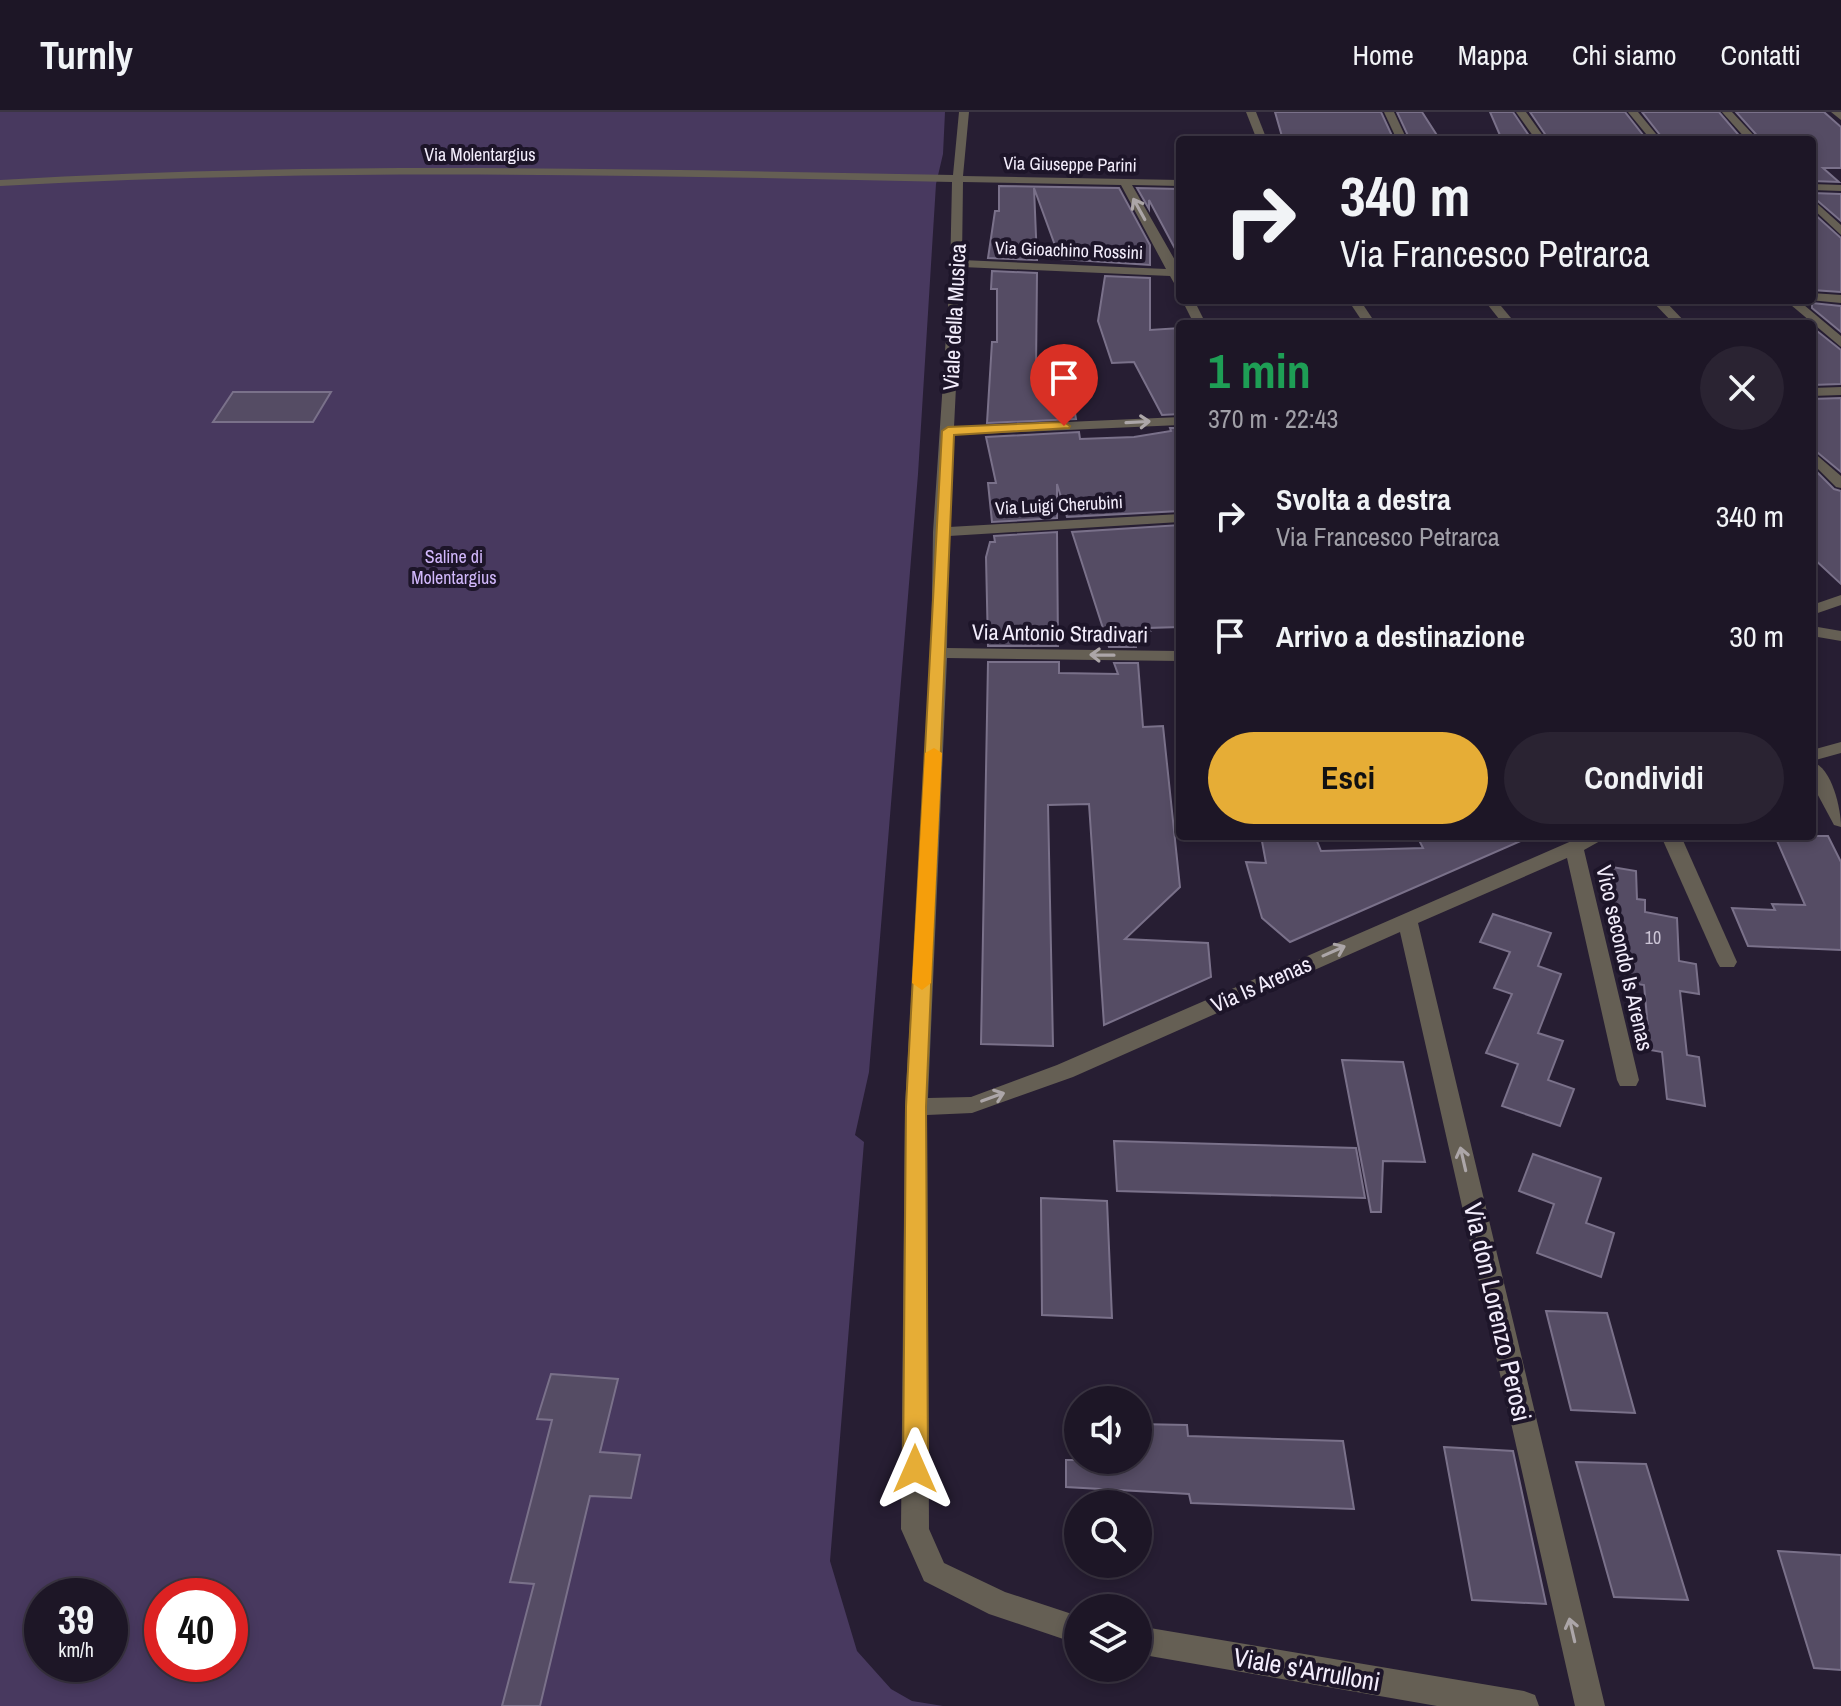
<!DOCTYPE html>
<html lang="it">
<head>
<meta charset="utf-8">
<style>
  body { margin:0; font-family:"Archivo Narrow",sans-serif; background:#2a2332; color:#f1f3f6; height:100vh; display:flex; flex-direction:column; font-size:30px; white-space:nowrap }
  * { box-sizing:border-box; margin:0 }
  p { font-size:26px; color:#a09fa7 }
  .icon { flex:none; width:44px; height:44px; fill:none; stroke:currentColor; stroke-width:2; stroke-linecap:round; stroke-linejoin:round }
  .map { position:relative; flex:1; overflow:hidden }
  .side { position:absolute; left:1176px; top:208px; width:640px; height:520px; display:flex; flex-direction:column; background:#1d1626; border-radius:8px; box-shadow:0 4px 12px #0003,0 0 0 2px #3b3543 }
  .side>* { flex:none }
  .top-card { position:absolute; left:1176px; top:24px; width:640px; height:168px; border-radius:8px; box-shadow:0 4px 12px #0003,0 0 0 2px #3b3543; background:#1d1626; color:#f1f3f6; overflow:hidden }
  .tools { position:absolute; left:1064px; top:1274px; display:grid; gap:16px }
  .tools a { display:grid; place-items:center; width:88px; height:88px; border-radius:50%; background:#1d1626; box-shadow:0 4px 12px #0003,0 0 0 2px #3b3543; font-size:40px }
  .speed { position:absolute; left:24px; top:1466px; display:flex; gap:16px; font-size:40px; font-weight:700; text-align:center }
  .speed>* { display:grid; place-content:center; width:104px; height:104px; border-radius:50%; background:#1d1626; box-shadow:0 4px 12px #0003,0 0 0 2px #3b3543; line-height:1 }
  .speed small { font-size:20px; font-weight:400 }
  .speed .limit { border:12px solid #d22; background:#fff; color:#111 }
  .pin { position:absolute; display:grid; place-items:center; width:68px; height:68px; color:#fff; margin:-82px -34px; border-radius:50% 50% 50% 0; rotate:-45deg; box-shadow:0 0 8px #0007 }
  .pin .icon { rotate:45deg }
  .me { position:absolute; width:88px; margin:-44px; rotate:0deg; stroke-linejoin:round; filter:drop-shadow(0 0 6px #0008) }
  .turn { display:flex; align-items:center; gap:28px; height:168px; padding:0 32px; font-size:36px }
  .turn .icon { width:104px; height:104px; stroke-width:2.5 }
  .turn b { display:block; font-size:56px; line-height:68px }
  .round { display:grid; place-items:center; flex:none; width:84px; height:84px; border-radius:42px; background:#2a2332 }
  .headline { display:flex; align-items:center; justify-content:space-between; height:136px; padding:0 32px }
  h1 { font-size:48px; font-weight:700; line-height:60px; color:#1e9e55 }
  .cta { display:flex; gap:16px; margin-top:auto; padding:16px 32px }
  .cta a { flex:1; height:92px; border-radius:48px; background:#e6ad36; color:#111; font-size:32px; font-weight:700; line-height:92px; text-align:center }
  .cta a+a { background:#2a2332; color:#f1f3f6 }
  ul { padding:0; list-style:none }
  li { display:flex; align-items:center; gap:24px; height:120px; padding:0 32px }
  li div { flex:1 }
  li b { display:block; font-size:30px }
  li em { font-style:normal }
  header { display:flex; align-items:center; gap:48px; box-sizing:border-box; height:112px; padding:0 40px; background:#1d1626; border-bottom:2px solid #3b3543 }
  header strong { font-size:38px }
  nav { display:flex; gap:44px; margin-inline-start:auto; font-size:28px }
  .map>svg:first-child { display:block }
</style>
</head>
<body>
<header>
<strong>Turnly</strong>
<nav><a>Home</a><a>Mappa</a><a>Chi siamo</a><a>Contatti</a></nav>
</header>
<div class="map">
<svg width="1841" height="1594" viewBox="0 0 1841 1594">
  <rect width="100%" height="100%" fill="#271e33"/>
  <path fill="#48395f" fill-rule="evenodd" d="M 0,0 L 945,0 L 943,42 L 936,72 L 918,362 L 869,960 L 855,1023 L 864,1030 L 830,1449 L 857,1539 L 891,1577 L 912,1589 L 943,1594 L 0,1594 ZM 42,1484 L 110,1484 L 110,1552 L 42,1552 ZM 162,1484 L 230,1484 L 230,1552 L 162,1552 Z"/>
  <g fill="#554c64" stroke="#7a718a" stroke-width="2">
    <polygon points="1275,0 1381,0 1394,28 1283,28"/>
    <polygon points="1397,0 1422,0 1440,28 1410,28"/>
    <polygon points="1490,0 1513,0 1532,28 1502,28"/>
    <polygon points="1530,0 1625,0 1647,28 1549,28"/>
    <polygon points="1642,0 1719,0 1743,28 1664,28"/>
    <polygon points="1736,0 1824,0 1841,15 1841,56 1823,56 1839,70 1812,69 1812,28 1761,28"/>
    <polygon points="999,74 1119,76 1150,133 1150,153 1060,147 1034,76 1037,148 988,146 995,99 999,99"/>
    <polygon points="1137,76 1180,77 1180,146 1149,88 1149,97"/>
    <polygon points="1812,81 1841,82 1841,109 1812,84"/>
    <polygon points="1812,100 1841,126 1841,180 1812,178"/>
    <polygon points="992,159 1037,161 1036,257 1046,257 1048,284 1072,284 1076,307 987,311 992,230 997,230 997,177 991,177"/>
    <polygon points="1105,164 1150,166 1150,218 1180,216 1180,302 1162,303 1134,250 1112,251 1098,209"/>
    <polygon points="1812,191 1841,194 1841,220 1812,196"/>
    <polygon points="1812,215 1841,238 1841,272 1812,273"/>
    <polygon points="233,280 331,280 313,310 213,310"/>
    <polygon points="1841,286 1841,360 1812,336 1812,287"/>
    <polygon points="1170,316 1180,316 1180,399 1067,405 1057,372 1057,406 992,410 988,371 996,371 986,325 1079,320 1080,327 1134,325 1171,319"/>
    <polygon points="1812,355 1834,377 1841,379 1841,472 1812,445"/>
    <polygon points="1180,413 1180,515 1148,516 1150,519 1135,520 1136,535 1109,535 1072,420"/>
    <polygon points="1057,420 1058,534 988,534 986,445 990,430 995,430 994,424"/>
    <polygon points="988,550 1059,550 1059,561 1118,562 1114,551 1138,551 1143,615 1163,614 1180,775 1125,827 1208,831 1211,865 1104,913 1089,692 1048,693 1053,934 981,932"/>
    <polygon points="1261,724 1315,724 1321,739 1423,736 1417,724 1532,724 1290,830 1262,806 1246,750 1266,751"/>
    <polygon points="1775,724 1828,724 1841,750 1841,838 1748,834 1732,796 1775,798 1772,792 1805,793"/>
    <polygon points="1606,754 1636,759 1637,787 1645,788 1645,800 1677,806 1679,849 1696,852 1699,882 1680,879 1687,943 1699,945 1705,994 1667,987 1662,940 1650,938 1644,873 1625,870 1622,840 1615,839"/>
    <polygon points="1493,802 1551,821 1538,854 1561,862 1538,921 1563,929 1548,968 1574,977 1560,1014 1502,994 1518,952 1486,941 1512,882 1494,876 1510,840 1480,830"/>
    <polygon points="1342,948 1403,950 1425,1050 1383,1049 1381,1100 1371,1100"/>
    <polygon points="1114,1029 1356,1036 1365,1086 1117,1079"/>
    <polygon points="1533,1042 1601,1066 1586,1111 1614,1121 1601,1165 1537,1141 1554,1092 1519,1079"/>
    <polygon points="1041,1086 1107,1089 1112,1206 1042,1203"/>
    <polygon points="1546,1199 1607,1201 1635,1301 1571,1298"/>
    <polygon points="551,1262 618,1267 600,1340 640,1343 631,1386 590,1384 540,1594 502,1594 534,1472 510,1470 552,1308 537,1307"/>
    <polygon points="1138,1312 1187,1313 1188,1324 1343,1329 1354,1397 1191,1391 1189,1382 1066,1375 1066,1348 1138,1348"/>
    <polygon points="1444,1335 1513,1339 1546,1492 1472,1488"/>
    <polygon points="1576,1350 1646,1352 1688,1488 1614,1485"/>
    <polygon points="1778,1439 1841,1443 1841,1558 1814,1556"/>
  </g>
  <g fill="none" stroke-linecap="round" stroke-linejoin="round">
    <g fill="#655f54" fill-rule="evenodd">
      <path d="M 959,0 L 969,0 L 963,64 L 1180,68 L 1180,74 L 1132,73 L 1180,157 L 1180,171 L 1174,171 L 1170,164 L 962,155 L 954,315 L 1180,305 L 1180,313 L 954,323 L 949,415 L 1180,402 L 1180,410 L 949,424 L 947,536 L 1180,539 L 1180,549 L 947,546 L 928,986 L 971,985 L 1057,953 L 1583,724 L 1609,724 L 1584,738 L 1639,968 L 1636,974 L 1620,974 L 1617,968 L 1567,746 L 1418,811 L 1605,1594 L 1575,1594 L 1400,820 L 1073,965 L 972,1001 L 927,1003 L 929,1417 L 944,1451 L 1005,1480 L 1078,1504 L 1078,1532 L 989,1502 L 924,1469 L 901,1417 L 905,995 L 931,541 L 933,420 L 950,164 L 952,70 C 635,63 317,56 0,74 L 0,68 C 318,49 635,57 953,63 ZM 963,70 L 1121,73 L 1166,157 L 962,148 Z"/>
      <polygon points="1246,0 1256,0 1267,28 1257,28"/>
      <polygon points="1384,0 1394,0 1407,28 1397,28"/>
      <polygon points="1516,0 1526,0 1546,28 1536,28"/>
      <polygon points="1628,0 1638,0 1661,28 1651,28"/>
      <polygon points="1722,0 1732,0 1758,28 1747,28"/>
      <polygon points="1831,0 1841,0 1841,8"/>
      <polygon points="1812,72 1841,73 1841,79 1812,78"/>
      <polygon points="1812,87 1841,113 1841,123 1812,96"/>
      <polygon points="1812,181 1841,183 1841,191 1809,188 1812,188"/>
      <polygon points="1182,188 1194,188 1206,212 1194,212"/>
      <polygon points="1348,188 1360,188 1376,212 1364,212"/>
      <polygon points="1484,188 1496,188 1516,212 1503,212"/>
      <polygon points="1651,188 1664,188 1687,212 1674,212"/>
      <polygon points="1785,188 1798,188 1841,224 1841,235"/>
      <polygon points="1841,275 1841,283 1812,284 1812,276"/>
      <polygon points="1812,339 1841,364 1841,376 1836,375 1812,351"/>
      <polygon points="1841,483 1841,493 1812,503 1812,493"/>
      <polygon points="1812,514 1841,519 1841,529 1812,524"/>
      <polygon points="1841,630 1841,641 1812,649 1812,638"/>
      <path d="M 1812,650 C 1832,655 1841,697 1841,715 L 1834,713 L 1812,672 Z"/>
      <polygon points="1661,724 1681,724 1737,850 1734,855 1720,855 1717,850"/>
      <polygon points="1138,1514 1524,1579 1535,1583 1539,1594 1437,1594 1138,1542"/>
    </g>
  </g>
  <defs><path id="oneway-shaft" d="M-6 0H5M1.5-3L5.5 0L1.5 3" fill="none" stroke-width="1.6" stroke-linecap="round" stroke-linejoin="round" transform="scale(2)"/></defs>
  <g stroke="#aca6a8">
    <use href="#oneway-shaft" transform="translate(1139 97) rotate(-119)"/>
    <use href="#oneway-shaft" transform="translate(1138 310) rotate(-3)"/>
    <use href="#oneway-shaft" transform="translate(1102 543) rotate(-179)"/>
    <use href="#oneway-shaft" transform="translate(1334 839) rotate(-24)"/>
    <use href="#oneway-shaft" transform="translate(993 985) rotate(-20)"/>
    <use href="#oneway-shaft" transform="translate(1463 1047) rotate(-103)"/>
    <use href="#oneway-shaft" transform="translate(1572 1518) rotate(-103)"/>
  </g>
  <polygon fill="#e6ad36" stroke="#967023" stroke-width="2" points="1064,310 1070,314 1069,316 954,323 926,995 928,1357 924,1365 915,1368 906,1365 903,1357 906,995 942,319 948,315"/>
  <polygon fill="#f59e0b" points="934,636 942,641 931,871 922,878 912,871 925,641"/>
  <g text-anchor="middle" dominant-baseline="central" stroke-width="8" stroke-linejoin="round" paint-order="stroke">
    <g font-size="18" fill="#f3edfc" stroke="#1d1529">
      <text x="480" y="42">Via Molentargius</text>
      <text transform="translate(1070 52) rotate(1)">Via Giuseppe Parini</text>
      <text transform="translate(1069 138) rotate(2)">Via Gioachino Rossini</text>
      <text transform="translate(1059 393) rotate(-3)">Via Luigi Cherubini</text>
    </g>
    <g font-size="18" fill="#d2b8fc" stroke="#1d1529">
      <text x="454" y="444">Saline di<tspan x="454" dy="21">Molentargius</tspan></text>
    </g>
    <g font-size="18" fill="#ccc5d6">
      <text x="1653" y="825">10</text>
    </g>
    <g font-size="22" fill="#f3edfc" stroke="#1d1529">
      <text transform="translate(954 205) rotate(-87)">Viale della Musica</text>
      <text transform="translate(1060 521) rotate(1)">Via Antonio Stradivari</text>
      <text transform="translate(1625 846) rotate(77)">Vico secondo Is Arenas</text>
      <text transform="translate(1261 872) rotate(-24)">Via Is Arenas</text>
    </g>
    <g font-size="26" fill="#f3edfc" stroke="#1d1529">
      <text transform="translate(1498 1200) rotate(77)">Via don Lorenzo Perosi</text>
      <text transform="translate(1307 1557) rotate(10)">Viale s'Arrulloni</text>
    </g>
  </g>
</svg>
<div class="tools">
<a><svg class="icon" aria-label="sound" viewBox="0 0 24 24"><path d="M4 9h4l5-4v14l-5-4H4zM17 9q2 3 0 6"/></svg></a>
<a><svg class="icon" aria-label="search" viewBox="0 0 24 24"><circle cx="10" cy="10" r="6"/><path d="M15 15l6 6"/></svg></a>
<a><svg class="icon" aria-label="layers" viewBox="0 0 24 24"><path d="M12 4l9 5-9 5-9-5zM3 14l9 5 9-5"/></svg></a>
</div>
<div class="speed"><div>39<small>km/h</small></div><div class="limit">40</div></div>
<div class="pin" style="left:1064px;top:314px;background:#d93025"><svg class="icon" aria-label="arrive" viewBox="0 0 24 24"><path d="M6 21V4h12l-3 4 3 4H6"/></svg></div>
<svg class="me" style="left:915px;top:1357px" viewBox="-20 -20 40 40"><path d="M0-17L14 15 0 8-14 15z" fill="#e6ad36" stroke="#fff" stroke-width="4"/></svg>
<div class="top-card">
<div class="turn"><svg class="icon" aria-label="right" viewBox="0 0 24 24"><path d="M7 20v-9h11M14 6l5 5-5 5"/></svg><div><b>340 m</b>Via Francesco Petrarca</div></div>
</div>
<section class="side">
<div class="headline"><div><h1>1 min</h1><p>370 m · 22:43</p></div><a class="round"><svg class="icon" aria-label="close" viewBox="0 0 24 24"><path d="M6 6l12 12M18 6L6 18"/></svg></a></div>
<ul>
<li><svg class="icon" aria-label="right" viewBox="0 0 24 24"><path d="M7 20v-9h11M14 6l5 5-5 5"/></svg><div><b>Svolta a destra</b><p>Via Francesco Petrarca</p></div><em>340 m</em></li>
<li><svg class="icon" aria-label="arrive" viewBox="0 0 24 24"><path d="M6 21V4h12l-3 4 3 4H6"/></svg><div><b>Arrivo a destinazione</b></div><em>30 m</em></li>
</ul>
<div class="cta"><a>Esci</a><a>Condividi</a></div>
</section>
</div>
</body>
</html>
